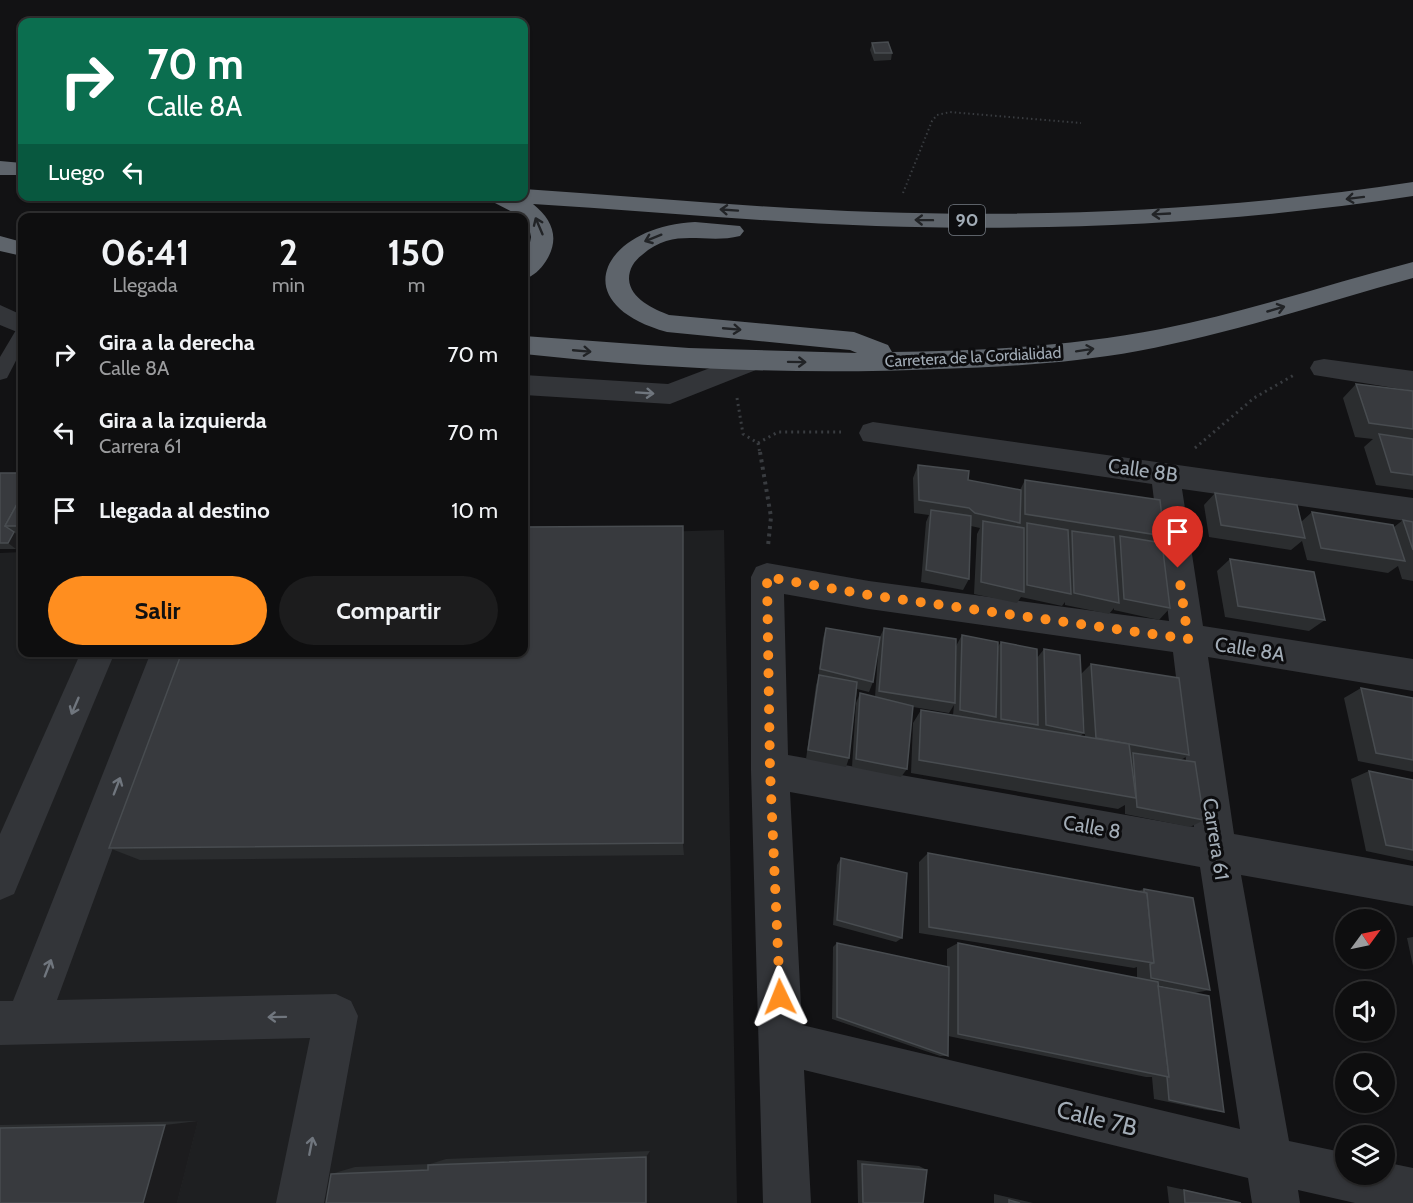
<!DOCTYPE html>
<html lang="es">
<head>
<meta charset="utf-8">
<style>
  body { margin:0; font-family:Cabin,sans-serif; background:#1c1c1d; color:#f1f3f6; height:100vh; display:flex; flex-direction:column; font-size:22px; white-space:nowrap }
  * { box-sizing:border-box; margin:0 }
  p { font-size:20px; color:#9b9c9e }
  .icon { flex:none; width:33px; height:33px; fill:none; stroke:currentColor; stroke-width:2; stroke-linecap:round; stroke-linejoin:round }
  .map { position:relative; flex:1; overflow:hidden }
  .side { position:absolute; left:18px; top:213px; width:510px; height:444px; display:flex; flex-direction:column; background:#0e0e0f; border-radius:12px; box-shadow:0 2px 4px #0004,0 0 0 2px #2e2e2f }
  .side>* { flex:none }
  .banner { position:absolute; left:18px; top:18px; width:510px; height:183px; border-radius:12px; box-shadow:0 2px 4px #0004,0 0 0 2px #2e2e2f; background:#0b6e4f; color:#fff; overflow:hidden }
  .needle { width:39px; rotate:57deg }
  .tools { position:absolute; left:1335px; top:909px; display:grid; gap:12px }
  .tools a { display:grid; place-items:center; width:60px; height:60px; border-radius:50%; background:#0e0e0f; box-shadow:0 2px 4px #0004,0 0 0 2px #2e2e2f; font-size:30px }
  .pin { position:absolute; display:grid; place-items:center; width:51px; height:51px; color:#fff; margin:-62px -26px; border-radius:50% 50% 50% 0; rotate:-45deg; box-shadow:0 0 6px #0007 }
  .pin .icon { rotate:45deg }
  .me { position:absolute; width:66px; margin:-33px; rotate:358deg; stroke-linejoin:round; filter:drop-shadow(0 0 4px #0008) }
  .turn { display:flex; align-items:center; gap:21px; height:126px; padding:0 30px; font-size:27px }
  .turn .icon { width:78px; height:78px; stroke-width:2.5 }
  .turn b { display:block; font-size:42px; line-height:51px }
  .then { display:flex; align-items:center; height:57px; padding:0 30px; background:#0003; gap:12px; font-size:22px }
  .eta { display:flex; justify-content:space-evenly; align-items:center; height:102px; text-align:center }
  .eta b { font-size:36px; font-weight:800; line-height:42px }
  .action { display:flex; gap:12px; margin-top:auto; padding:12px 30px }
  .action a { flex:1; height:69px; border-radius:36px; background:#ff8e1f; color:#111; font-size:24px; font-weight:800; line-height:69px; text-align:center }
  .action a+a { background:#1c1c1d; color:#f1f3f6 }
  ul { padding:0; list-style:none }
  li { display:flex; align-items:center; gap:18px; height:78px; padding:0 30px }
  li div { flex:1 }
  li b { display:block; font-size:22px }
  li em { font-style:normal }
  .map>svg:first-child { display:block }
</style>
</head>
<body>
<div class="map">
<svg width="1413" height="1203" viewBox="0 0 1413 1203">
  <rect width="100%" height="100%" fill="#121214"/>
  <polygon fill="#1e1f21" points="724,530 737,1203 0,1203 0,553 22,552 22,652 524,652 524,536"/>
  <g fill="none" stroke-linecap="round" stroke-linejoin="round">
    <polyline stroke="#393c40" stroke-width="2" stroke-dasharray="1.5 3" stroke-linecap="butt" points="903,193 932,121 937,115 950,112 1081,123"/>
    <g stroke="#393c40" stroke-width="3" stroke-dasharray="2 4" stroke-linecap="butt">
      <polyline points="737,398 743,434 758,443 760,454"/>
      <polyline points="758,443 778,432 841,432"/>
      <polyline points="1195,448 1254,398 1294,375"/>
    </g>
    <polyline stroke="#393c40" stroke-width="4" stroke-dasharray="3 4.5" stroke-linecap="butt" points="760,452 771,517 768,546"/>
    <polygon fill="#333539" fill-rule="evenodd" points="22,328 22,349 7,378 0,380 0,357 16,330"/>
    <g fill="#333539" fill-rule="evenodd">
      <polygon points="0,305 22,315 22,334 0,325"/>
      <polygon points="752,352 761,354 765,361 761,368 670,404 524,395 524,375 668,384"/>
      <polygon points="1324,359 1413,371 1413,391 1314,375 1310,368 1314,361"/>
      <path d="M 873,422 L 1413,498 L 1413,522 L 1182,489 L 1203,626 L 1413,659 L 1413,691 L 1208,657 L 1234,834 L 1413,866 L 1413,906 L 1241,875 L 1289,1141 L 1346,1153 L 1346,1174 L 1384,1174 L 1384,1162 L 1413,1168 L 1413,1203 L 1355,1203 L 1298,1190 L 1300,1203 L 1252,1203 L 1248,1178 L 804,1070 L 811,1203 L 763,1203 L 751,770 L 751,577 L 756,567 L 767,563 L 869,581 L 1169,621 L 1152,484 L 863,441 L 859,433 L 863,425 ZM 784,594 L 869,609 L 1173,652 L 1194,827 L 788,755 ZM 790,792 L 1200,867 L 1240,1129 L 802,1025 Z"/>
      <polygon points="81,652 115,652 14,894 0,900 0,834"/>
      <polygon points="151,652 185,652 57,1000 336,994 351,1001 358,1016 324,1203 276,1203 310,1038 0,1045 0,1001 13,1001"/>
    </g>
    <g fill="#5e646b" fill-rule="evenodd">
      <polygon points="0,161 22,163 22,175 0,175"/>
      <path d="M 1413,182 L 1413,196 C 1236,223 1055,232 876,226 C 762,222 647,211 533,204 C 553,220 560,239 546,261 C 540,270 534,276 524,279 L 524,257 L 529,248 L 531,237 L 529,227 L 524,218 L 493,202 L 490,197 L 524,196 L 524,189 C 641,197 758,208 876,212 C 1055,218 1236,209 1413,182 Z"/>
      <path d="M 695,222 L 740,226 L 744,231 L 740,236 C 704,245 675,226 642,255 C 634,261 629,269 629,279 C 630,299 654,309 669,315 L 854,332 L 888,345 L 892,352 C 982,351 1073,346 1161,329 C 1246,312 1329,284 1413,262 L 1413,278 C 1321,303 1231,334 1138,351 C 1072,363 1006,367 939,369 C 801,375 661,369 524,354 L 524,336 L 689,348 L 857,353 L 850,350 L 667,332 C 561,302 606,226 695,222 Z"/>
      <polygon points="0,236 22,242 22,256 0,251"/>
    </g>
  </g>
  <g fill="#2b2d2f">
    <polygon points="872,43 892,53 891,60 874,61 870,50"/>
    <polygon points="1356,384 1413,391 1413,490 1376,485 1364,447 1373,439 1355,437 1343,398"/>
    <polygon points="918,465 968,480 1020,490 1025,480 1164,536 1159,542 1170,608 1159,620 1114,610 1114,608 1109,614 1065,605 1065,602 1062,606 1021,597 1017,603 974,594 977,534 980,528 971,526 969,579 963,590 921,582 926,522 929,515 914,513 913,478"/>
    <polygon points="0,473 22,473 22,539 16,549 0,549"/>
    <polygon points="1215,493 1301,522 1312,512 1394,527 1403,520 1413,522 1413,581 1402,579 1398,566 1388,573 1307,560 1302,541 1291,550 1209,537 1204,505"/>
    <polygon points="684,549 684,855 140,860 109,848"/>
    <polygon points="1230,559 1325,620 1309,631 1225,617 1217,571"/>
    <polygon points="826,628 879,639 884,628 956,646 962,635 997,648 1001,642 1037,658 1044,649 1084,733 1080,736 1085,737 1081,674 1091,664 1189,755 1181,760 1204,820 1190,827 1125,814 1125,805 1118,809 911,773 913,723 921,710 953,715 954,705 949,713 913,707 907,769 901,777 852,767 856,703 860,693 875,697 879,641 873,682 869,692 857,689 849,758 846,767 806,759 816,685 818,679 823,638"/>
    <polygon points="1361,688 1413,698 1413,772 1358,761 1344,698"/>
    <polygon points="1369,771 1413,780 1413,861 1366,851 1351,779"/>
    <polygon points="928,853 1138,891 1144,889 1210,990 1194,993 1158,985 1224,1112 1207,1110 1154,1099 1152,1077 1146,1077 948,1036 948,1056 940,1056 832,1019 833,947 837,943 947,967 947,949 958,943 1137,978 1137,967 1134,968 919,933 919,862"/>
    <polygon points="841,858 902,938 896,942 833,925 837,865"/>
    <polygon points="1413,937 1413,966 1407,938"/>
    <polygon points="198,1121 177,1203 0,1203 0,1125"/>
    <polygon points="650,1151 650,1203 331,1174 355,1167 430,1164 446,1159"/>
    <polygon points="857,1160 919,1166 927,1170 923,1203 858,1203"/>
    <polygon points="1167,1186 1222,1198 1241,1203 1169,1203"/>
    <polygon points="994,1194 1033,1203 994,1203"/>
  </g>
  <g fill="#1c1c1e">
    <polygon points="683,526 684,549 684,855 683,843"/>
    <polygon points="14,532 22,539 16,549 8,543"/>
    <polygon points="198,1121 177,1203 143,1203 165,1125"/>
    <polygon points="650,1151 650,1203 646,1203 646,1157"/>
  </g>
  <g fill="#383a3e" stroke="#484c50" stroke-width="1.5">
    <polygon points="888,42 892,53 875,53 872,43"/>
    <polygon points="1356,384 1413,391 1413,429 1369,423"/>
    <polygon points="1379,434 1413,439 1413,475 1391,472"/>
    <polygon points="918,465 969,471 968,480 1021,490 1020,523 975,513 969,508 919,500"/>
    <polygon points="0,473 22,473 22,495 5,526 14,532 8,543 0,543"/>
    <polygon points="1025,480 1160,500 1164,536 1025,514"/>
    <polygon points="1215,493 1297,505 1305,538 1221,525"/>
    <polygon points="22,495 22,526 5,526"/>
    <polygon points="931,510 971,516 969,579 926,570"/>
    <polygon points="1312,512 1393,525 1405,561 1321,548"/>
    <polygon points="1403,520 1413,522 1413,550"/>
    <polygon points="983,521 1024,528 1024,592 981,582"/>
    <polygon points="1027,523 1068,530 1071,594 1027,585"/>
    <polygon points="683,526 683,843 109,848 182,652 524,652 524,527"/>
    <polygon points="1072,531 1114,537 1119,603 1074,593"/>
    <polygon points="1120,536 1162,543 1170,608 1124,599"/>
    <polygon points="1230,559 1314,572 1325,620 1238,606"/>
    <polygon points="826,628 880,637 873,682 820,669"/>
    <polygon points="884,628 956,639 955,703 879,691"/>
    <polygon points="962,635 998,642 996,717 960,710"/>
    <polygon points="1001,642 1037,649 1038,725 1001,719"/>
    <polygon points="1044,649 1080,655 1084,733 1046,725"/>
    <polygon points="1091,664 1179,678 1189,755 1096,738"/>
    <polygon points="819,675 857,682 849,758 808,750"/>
    <polygon points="1361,688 1413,698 1413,760 1376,753"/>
    <polygon points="860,693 913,706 907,769 856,759"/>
    <polygon points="921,710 1129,744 1136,798 919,760"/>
    <polygon points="1133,753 1195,762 1204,820 1137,807"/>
    <polygon points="1369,771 1413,780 1413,850 1386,845"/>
    <polygon points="928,853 1147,893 1154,963 929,927"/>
    <polygon points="841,858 907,873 902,938 837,920"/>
    <polygon points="1144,889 1193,898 1210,990 1151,978 1150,964 1154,963 1147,893 1144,892"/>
    <polygon points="837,943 949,967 948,1056 837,1017"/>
    <polygon points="958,943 1158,982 1169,1077 958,1034"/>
    <polygon points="1158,986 1209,996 1224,1112 1169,1100 1167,1077 1169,1077"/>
    <polygon points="165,1125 143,1203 0,1203 0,1128"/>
    <polygon points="646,1157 646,1203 326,1203 331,1174 428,1170 428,1165"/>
    <polygon points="862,1164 927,1170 923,1203 863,1203"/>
    <polygon points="1184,1190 1241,1203 1185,1203"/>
    <polygon points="1009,1200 1020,1203 1009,1203"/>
  </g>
  <defs><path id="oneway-shaft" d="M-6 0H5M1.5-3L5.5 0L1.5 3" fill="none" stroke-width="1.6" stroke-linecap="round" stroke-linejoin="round" transform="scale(1.5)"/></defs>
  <g stroke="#212326">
    <use href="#oneway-shaft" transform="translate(1355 198) rotate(173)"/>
    <use href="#oneway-shaft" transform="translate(729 210) rotate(-176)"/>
    <use href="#oneway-shaft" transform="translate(1161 214) rotate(177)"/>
    <use href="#oneway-shaft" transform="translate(924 220) rotate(-179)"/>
    <use href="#oneway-shaft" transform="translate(539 226) rotate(-113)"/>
    <use href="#oneway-shaft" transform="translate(653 238) rotate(158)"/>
    <use href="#oneway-shaft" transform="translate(1276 309) rotate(-16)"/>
    <use href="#oneway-shaft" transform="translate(732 329) rotate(5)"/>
    <use href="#oneway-shaft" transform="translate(1085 350) rotate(-9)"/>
    <use href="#oneway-shaft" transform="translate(582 351) rotate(5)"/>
    <use href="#oneway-shaft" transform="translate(797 362) rotate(1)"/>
  </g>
  <g stroke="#70767e">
    <use href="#oneway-shaft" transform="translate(645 393) rotate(4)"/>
    <use href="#oneway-shaft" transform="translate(75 706) rotate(113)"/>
    <use href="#oneway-shaft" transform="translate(117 786) rotate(-69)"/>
    <use href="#oneway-shaft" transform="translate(48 968) rotate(-69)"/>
    <use href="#oneway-shaft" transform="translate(277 1017) rotate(179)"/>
    <use href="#oneway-shaft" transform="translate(311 1146) rotate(-79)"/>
  </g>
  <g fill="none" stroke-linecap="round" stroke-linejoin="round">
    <polyline stroke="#ff8e1f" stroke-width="10" stroke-dasharray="0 18" points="780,997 770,770 767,577 869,595 1188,639 1178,568"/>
  </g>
  <g text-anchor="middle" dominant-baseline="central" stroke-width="6" stroke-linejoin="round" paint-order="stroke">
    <g font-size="16" fill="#a2acb6" stroke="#0d0d0f">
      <text transform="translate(973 357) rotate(-3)">Carretera de la Cordialidad</text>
    </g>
    <rect fill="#0d0d0f" stroke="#757c84" stroke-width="1.5" x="949" y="205" width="36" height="30" rx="4.5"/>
    <g font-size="18" font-weight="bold" fill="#a2acb6">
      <text x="967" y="220">90</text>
    </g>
    <g font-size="20" fill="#a2acb6" stroke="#0d0d0f">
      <text transform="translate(1143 470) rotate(8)">Calle 8B</text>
      <text transform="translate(1250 649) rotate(9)">Calle 8A</text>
      <text transform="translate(1092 827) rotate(10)">Calle 8</text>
      <text transform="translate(1216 839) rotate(81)">Carrera 61</text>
    </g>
    <g font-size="24" fill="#a2acb6" stroke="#0d0d0f">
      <text transform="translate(1097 1118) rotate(14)">Calle 7B</text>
    </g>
  </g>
</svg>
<div class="tools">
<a><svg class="needle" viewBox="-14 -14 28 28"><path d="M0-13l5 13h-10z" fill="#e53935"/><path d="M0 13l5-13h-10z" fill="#9b9c9e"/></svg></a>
<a><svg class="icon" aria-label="sound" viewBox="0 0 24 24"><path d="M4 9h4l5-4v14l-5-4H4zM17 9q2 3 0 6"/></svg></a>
<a><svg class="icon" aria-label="search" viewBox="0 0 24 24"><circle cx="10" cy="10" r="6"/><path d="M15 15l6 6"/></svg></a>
<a><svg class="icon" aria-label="layers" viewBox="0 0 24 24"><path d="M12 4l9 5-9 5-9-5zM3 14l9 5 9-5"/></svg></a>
</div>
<div class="pin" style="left:1178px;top:568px;background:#d93025"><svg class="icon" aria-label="arrive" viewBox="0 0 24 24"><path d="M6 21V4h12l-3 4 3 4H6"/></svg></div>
<svg class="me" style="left:780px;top:997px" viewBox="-20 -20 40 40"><path d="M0-17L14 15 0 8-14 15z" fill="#ff8e1f" stroke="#fff" stroke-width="4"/></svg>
<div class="banner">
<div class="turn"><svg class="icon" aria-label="right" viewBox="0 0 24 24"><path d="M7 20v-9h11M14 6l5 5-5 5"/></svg><div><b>70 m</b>Calle 8A</div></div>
<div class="then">Luego<svg class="icon" aria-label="left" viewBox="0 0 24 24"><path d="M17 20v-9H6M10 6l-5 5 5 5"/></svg></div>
</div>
<section class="side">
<div class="eta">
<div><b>06:41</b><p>Llegada</p></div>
<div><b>2</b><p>min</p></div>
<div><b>150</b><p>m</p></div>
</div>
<ul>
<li><svg class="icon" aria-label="right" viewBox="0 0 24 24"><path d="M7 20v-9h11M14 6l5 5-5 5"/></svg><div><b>Gira a la derecha</b><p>Calle 8A</p></div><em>70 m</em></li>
<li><svg class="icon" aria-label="left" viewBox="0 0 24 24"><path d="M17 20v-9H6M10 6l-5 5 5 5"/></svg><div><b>Gira a la izquierda</b><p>Carrera 61</p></div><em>70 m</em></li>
<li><svg class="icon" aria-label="arrive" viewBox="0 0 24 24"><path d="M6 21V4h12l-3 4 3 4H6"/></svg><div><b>Llegada al destino</b></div><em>10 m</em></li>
</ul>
<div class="action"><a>Salir</a><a>Compartir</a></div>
</section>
</div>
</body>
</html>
